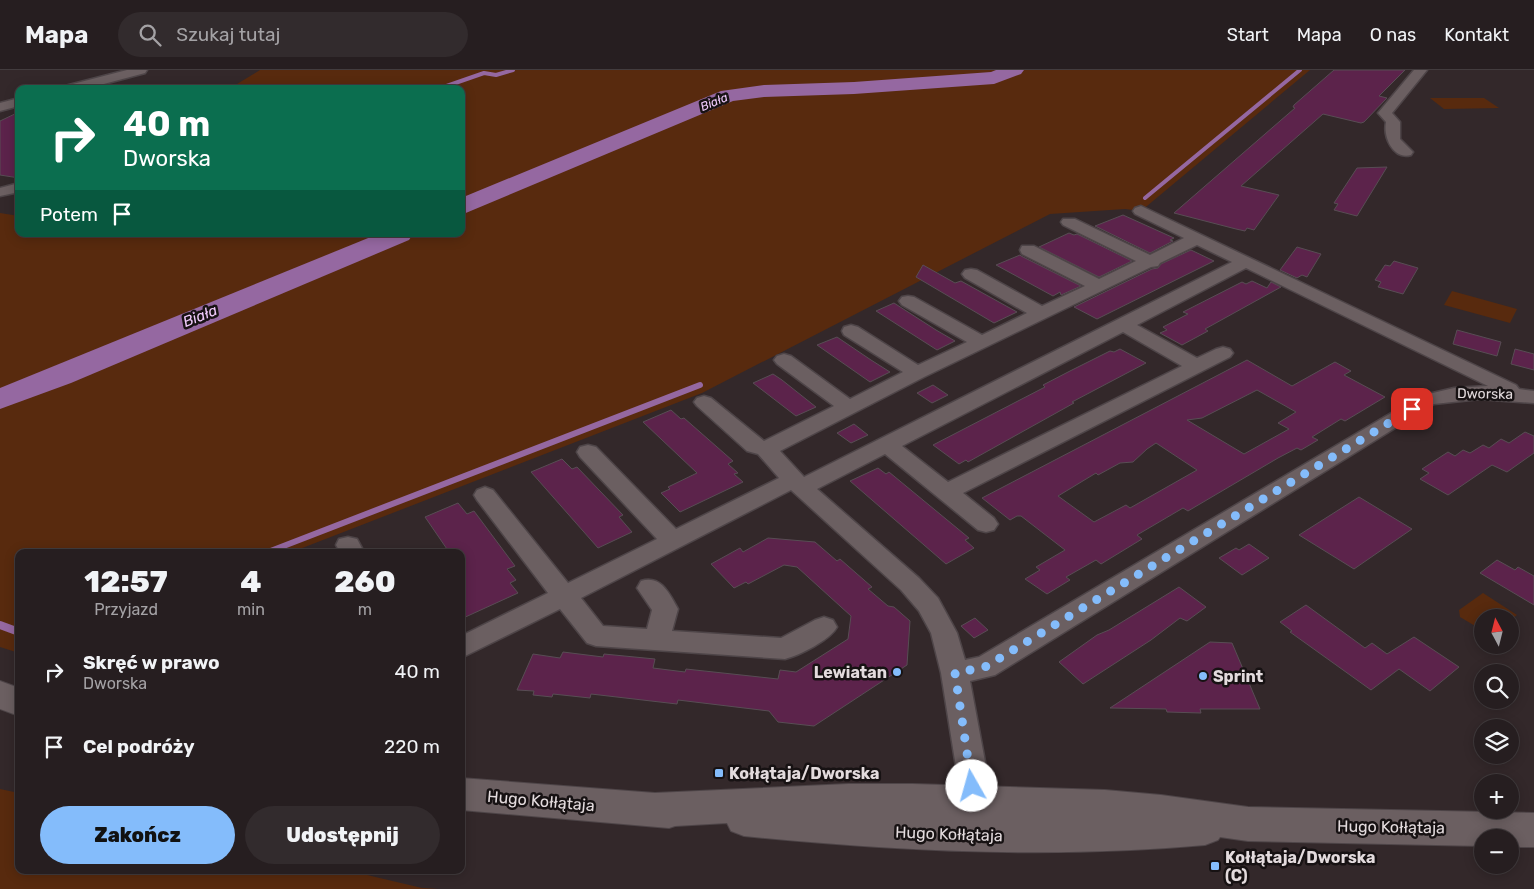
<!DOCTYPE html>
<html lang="pl">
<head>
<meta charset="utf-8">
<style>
  body { margin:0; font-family:Rubik,sans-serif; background:#322b2d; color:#f1f3f6; height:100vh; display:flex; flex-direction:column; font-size:19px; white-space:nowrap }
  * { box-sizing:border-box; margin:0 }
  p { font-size:16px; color:#a4a2a5 }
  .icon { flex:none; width:28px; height:28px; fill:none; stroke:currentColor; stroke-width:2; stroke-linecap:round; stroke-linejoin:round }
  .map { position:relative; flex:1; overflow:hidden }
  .sheet { position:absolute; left:15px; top:479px; width:450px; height:325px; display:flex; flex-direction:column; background:#261e20; border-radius:10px; box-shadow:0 2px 12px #0003,0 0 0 1px #423c3e }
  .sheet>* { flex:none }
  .guide { position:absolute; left:15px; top:15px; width:450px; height:152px; border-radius:10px; box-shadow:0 2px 12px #0003,0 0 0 1px #423c3e; background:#0b6e4f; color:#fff; overflow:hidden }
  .needle { width:32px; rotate:353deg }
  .buttons { position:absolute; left:1474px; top:539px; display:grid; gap:10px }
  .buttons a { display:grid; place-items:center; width:45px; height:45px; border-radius:50%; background:#261e20; box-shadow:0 2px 12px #0003,0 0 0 1px #423c3e; font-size:25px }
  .pin { position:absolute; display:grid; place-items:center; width:42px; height:42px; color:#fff; margin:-21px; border-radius:10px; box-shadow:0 2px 8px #0006 }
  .me { position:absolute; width:55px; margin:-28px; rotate:353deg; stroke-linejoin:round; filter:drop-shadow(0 0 4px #0008) }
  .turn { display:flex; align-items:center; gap:18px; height:105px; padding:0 25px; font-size:22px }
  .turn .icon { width:65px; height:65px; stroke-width:2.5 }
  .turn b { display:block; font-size:35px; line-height:42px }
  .then { display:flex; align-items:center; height:48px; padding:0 25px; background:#0003; gap:10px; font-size:19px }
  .eta { display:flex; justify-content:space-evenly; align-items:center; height:85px; text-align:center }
  .eta b { font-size:30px; font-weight:800; line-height:35px }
  .button { display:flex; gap:10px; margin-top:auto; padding:10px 25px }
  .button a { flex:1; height:58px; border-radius:30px; background:#84bcfb; color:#111; font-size:20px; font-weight:800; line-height:58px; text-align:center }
  .button a+a { background:#322b2d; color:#f1f3f6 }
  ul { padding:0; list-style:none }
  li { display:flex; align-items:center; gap:15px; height:75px; padding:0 25px }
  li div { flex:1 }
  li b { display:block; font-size:19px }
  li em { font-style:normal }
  header { display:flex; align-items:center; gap:30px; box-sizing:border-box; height:70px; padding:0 25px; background:#261e20; border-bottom:1px solid #423c3e }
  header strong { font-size:24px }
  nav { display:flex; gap:28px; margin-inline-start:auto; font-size:18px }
  .search { width:350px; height:45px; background:#322b2d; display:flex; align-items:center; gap:12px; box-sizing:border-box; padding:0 18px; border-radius:28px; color:#a4a2a5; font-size:19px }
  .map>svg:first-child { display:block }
</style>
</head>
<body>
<header>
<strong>Mapa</strong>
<div class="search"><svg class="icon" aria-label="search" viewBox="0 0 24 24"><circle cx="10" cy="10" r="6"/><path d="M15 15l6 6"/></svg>Szukaj tutaj</div>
<nav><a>Start</a><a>Mapa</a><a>O nas</a><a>Kontakt</a></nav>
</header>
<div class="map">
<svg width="1534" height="819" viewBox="0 0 1534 819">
  <rect width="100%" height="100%" fill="#33282a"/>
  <g fill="#582a0e">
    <polygon points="260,0 1310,0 1141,141 1125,139 1050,144 702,323 292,482 19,482 19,583 0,577 0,143 19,146 19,164 461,164 461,19 269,19 237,14"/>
    <polygon points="1430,28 1484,28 1499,38 1444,39"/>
    <polygon points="1452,221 1517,239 1510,253 1444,235"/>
    <polygon points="1483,523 1517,545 1510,550 1510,548 1482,548 1482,560 1460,547 1459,540"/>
    <polygon points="0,719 19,723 19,800 346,800 422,818 438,819 0,819"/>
  </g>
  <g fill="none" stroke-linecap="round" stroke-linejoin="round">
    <g stroke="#9568a1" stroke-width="4">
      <polyline points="438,19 484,3 496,5 513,0"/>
      <polyline points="1145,128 1300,0"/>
    </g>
    <polyline stroke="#9568a1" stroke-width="6" points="268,482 700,315"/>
    <polyline stroke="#9568a1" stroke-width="8" points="0,555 19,562"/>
    <g fill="#9568a1" fill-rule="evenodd">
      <polygon points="996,0 1024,0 1021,4 994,14 854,24 764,27 733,31 461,145 461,128 721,21 764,15 854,12 991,2"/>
      <polygon points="378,164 413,164 409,170 71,313 0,339 0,318"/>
    </g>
  </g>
  <g fill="#5c234b" stroke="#584d54" fill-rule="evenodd">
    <polygon points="1334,0 1405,0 1379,26 1387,28 1364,52 1361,53 1323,44 1241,116 1279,125 1254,160 1247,158 1245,161 1236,159 1174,143 1295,38 1293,37 1294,35"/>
    <polygon points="19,42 19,108 0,105 0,51"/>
    <polygon points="1387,97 1357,146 1334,140 1338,134 1334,133 1357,98"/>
    <polygon points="1123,145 1174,168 1170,170 1173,171 1150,183 1095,156"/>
    <polygon points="1069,163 1074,165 1077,164 1132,191 1099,207 1039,177"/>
    <polygon points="1297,177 1321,184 1307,207 1302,205 1297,208 1280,200"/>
    <polygon points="1191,180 1214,191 1097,249 1074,237 1152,199 1158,198 1161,194"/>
    <polygon points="1020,185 1021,186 1081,216 1061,225 1060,222 1053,226 996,195"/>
    <polygon points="1394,191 1418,198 1403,224 1378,217 1381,212 1375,210 1385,195 1390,196"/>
    <polygon points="923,195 955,213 961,211 1017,242 994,253 916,207"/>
    <polygon points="1252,211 1267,218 1271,212 1281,217 1205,259 1208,261 1182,275 1160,263 1167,260 1163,257 1188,244 1183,242 1242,212 1246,214"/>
    <polygon points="894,233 936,260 955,271 937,280 876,241"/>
    <polygon points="1457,260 1501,272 1497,286 1453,274"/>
    <polygon points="837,267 871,290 890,302 870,312 817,275"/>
    <polygon points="1120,279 1146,293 1072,332 1074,333 968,392 966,390 959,394 933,375 1045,317 1043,315 1070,301 1110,281 1114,282"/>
    <polygon points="1515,279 1534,284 1534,300 1511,294"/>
    <path d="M 1247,290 L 1292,316 L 1335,292 L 1351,301 L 1344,305 L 1385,327 L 1345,351 L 1341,349 L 1312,367 L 1318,370 L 1301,380 L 1297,378 L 1278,388 L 1188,441 L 1183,438 L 1137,465 L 1142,469 L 1101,494 L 1096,490 L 1066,507 L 1070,510 L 1047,524 L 1025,509 L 1040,500 L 1036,497 L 1065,480 L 1021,446 L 1017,446 L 1010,450 L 982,428 ZM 1257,320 L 1296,342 L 1278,353 L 1289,359 L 1244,384 L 1187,350 L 1202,348 ZM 1156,373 L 1197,400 L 1130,438 L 1126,435 L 1094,452 L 1058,426 L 1096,403 L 1098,405 L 1120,393 L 1133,392 L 1147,379 Z"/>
    <polygon points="773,304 782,310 816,337 796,346 753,313"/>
    <polygon points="933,315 948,325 932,333 917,323"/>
    <polygon points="671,340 681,349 684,348 733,391 728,394 738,403 734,404 743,412 680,442 661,423 670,419 668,417 697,403 643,352"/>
    <polygon points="854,354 868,365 851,373 837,363"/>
    <polygon points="1525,362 1534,366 1534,383 1507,402 1492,395 1448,425 1420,409 1429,403 1422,399 1448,382 1455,386 1463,380 1470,383 1483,375 1489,378 1501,369 1509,373"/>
    <polygon points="562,389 572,399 577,397 623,445 619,447 632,462 598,478 531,402"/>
    <polygon points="878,398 886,404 889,402 969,468 965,470 974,478 946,494 850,411"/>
    <polygon points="1359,427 1412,459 1354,499 1299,465"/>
    <polygon points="458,433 467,444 474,441 515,496 507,499 516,510 510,513 518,523 461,549 461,482 449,482 425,447"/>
    <polygon points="768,468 815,472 837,491 840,489 872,517 868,519 888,536 894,537 910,551 907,595 814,656 778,652 769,641 678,630 677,634 591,624 590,628 553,624 552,627 533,625 534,621 517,620 533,584 560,588 563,582 603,587 604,584 655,589 653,598 685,602 686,599 778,609 780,600 796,602 848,569 851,546 797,497 784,495 748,514 746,512 734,518 711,494 740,478 743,482"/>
    <polygon points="1249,474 1269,488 1242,505 1219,488 1236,478 1239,480"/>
    <polygon points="1497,490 1515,500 1518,497 1534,506 1534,535 1480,503"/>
    <polygon points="1179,517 1206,537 1187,551 1180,548 1151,570 1083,614 1059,592 1097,565 1109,560"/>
    <polygon points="1306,535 1365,578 1372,573 1387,584 1414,567 1459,597 1430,621 1399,599 1371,620 1290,562 1292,561 1280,552"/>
    <polygon points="975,548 988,560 974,568 961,556"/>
    <polygon points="1210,572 1232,573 1260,639 1200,639 1201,643 1167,642 1166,639 1110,638"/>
  </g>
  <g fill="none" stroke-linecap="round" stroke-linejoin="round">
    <defs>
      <g id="street">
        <polygon points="127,0 147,0 145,3 85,19 64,19 65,16"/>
        <path d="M 1414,0 L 1427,0 L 1392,43 L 1400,52 L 1400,69 L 1413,82 L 1411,85 C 1393,90 1383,67 1386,52 L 1378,43 Z"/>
        <polygon points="19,28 19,36 0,41 0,33"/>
        <polygon points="19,113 19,122 0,126 0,118"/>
        <path d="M 1141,136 L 1516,315 L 1519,319 L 1534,321 L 1534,333 L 1480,329 L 1434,334 L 995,605 L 970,611 L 986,697 L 991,747 L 987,757 L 976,761 L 965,757 L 961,747 L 956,697 L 941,603 L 931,563 L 919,541 L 901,520 L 791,420 L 581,528 L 603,556 L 647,559 L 652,540 L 637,518 L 641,511 C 661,505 669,523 678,539 L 672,561 L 781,568 L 815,550 L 824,547 L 833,550 L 837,557 C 830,570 800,585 785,589 L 596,576 L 587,573 L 560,539 L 461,588 L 461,566 L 548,523 L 477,430 L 474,425 L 477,420 L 485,417 L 493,420 L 568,513 L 657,469 L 580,387 L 577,382 L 580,377 L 588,375 L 596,377 L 676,459 L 779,408 L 758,384 L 747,381 L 697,336 L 694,332 L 697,328 L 704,326 L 711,328 L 764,371 L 834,336 L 777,294 L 774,290 L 777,286 L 784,284 L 791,286 L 850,329 L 903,302 L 844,265 L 842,261 L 844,257 L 851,255 L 858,257 L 918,295 L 967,272 L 902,235 L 899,231 L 902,227 L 908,226 L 914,227 L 982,265 L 1027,243 L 965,208 L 962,204 L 965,200 L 971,199 L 977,200 L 1042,236 L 1085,216 L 1022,184 L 1020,180 L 1022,176 L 1034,176 L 1099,209 L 1136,191 L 1063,155 L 1061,152 L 1063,149 L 1075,149 L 1150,185 L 1184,168 L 1135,144 L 1133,141 L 1135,138 ZM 1197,175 L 1232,192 L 804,407 L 780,381 L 924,307 L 1151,197 L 1158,196 L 1160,193 ZM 1246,198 L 1488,316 L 1454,318 L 1420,326 L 979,587 L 965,590 L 957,563 L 938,528 L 919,508 L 817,419 L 885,384 L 978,460 L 986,462 L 994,460 L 998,454 L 994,448 L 963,423 L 1230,287 L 1233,283 L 1230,279 L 1223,277 L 1216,279 L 1197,288 L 1137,255 ZM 1123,262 L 1182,296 L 948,412 L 902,376 Z"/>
        <polygon points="348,467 357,469 364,482 340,482 336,475 339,469"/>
      </g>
      <g id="secondary">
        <polygon points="0,611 19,618 19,646 0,639"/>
        <path d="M 461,708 L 655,723 L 848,714 L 913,714 L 1105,720 L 1161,725 L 1248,737 L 1534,743 L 1534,777 L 1510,777 L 1510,768 L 1482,768 L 1482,776 L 1248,771 L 1220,767 L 1218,770 L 1205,775 C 1050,789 899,781 744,766 L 731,761 L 727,753 L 675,756 L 669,758 L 461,740 Z"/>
      </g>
    </defs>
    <use href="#street" stroke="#4e4548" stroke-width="3"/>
    <use href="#secondary" stroke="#4e4548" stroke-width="2"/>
    <use href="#street" fill="#6b5f61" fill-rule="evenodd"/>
    <use href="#secondary" fill="#6b5f61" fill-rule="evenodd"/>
  </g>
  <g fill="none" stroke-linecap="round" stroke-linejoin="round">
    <polyline stroke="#84bcfb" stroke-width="9" stroke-dasharray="0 16.2" points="972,716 955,603 985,597 1412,339"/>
  </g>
  <g fill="#84bcfb" stroke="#171213" stroke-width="2">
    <circle cx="897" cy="602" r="5"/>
    <circle cx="1203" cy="606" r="5"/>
    <rect x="714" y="698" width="10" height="10" rx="2.5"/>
    <rect x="1210" y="791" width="10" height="10" rx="2.5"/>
  </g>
  <g text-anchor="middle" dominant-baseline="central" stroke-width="5" stroke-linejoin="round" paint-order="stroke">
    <g font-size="12" font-style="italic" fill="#f1cbfc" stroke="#171213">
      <text transform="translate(714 32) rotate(-23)">Biała</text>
    </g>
    <g font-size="14" fill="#e3dbdd" stroke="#171213">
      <text transform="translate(1485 324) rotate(1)">Dworska</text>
    </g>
    <g font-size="15" font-style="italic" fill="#f1cbfc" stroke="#171213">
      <text transform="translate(200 246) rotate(-22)">Biała</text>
    </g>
    <g font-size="16" font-weight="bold" fill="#e3dbdd" stroke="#171213" text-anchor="start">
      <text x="887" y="602" text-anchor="end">Lewiatan</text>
      <text x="1213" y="606">Sprint</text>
      <text x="729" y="703">Kołłątaja/Dworska</text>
      <text x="1225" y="787">Kołłątaja/Dworska<tspan x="1225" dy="18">(C)</tspan></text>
    </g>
    <g font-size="16" fill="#e3dbdd" stroke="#171213">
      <text transform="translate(541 731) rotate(5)">Hugo Kołłątaja</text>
      <text transform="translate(1391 757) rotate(1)">Hugo Kołłątaja</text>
      <text transform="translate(949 764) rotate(2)">Hugo Kołłątaja</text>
    </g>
  </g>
</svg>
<div class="buttons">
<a><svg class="needle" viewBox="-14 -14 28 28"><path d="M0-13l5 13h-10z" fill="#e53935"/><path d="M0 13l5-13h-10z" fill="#a4a2a5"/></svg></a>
<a><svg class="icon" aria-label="search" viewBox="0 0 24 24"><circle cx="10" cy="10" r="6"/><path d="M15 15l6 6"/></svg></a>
<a><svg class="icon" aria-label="layers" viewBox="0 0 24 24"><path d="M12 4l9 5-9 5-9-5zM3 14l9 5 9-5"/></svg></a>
<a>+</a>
<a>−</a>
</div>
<div class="pin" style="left:1412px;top:339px;background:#d93025"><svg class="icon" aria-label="arrive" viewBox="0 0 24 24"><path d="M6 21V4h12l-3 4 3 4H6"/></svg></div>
<svg class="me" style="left:972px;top:716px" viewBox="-20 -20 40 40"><circle r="19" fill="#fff"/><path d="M0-13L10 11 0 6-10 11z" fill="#84bcfb"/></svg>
<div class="guide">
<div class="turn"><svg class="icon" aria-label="right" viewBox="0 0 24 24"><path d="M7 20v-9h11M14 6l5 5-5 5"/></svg><div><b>40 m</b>Dworska</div></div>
<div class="then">Potem<svg class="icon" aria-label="arrive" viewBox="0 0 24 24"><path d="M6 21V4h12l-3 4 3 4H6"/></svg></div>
</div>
<section class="sheet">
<div class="eta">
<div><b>12:57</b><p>Przyjazd</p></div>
<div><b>4</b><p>min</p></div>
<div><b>260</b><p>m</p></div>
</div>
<ul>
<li><svg class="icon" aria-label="right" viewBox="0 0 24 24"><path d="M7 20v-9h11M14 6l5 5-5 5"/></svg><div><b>Skręć w prawo</b><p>Dworska</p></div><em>40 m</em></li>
<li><svg class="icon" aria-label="arrive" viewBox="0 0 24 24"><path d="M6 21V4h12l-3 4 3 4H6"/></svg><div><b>Cel podróży</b></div><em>220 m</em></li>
</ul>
<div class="button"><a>Zakończ</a><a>Udostępnij</a></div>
</section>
</div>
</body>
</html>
